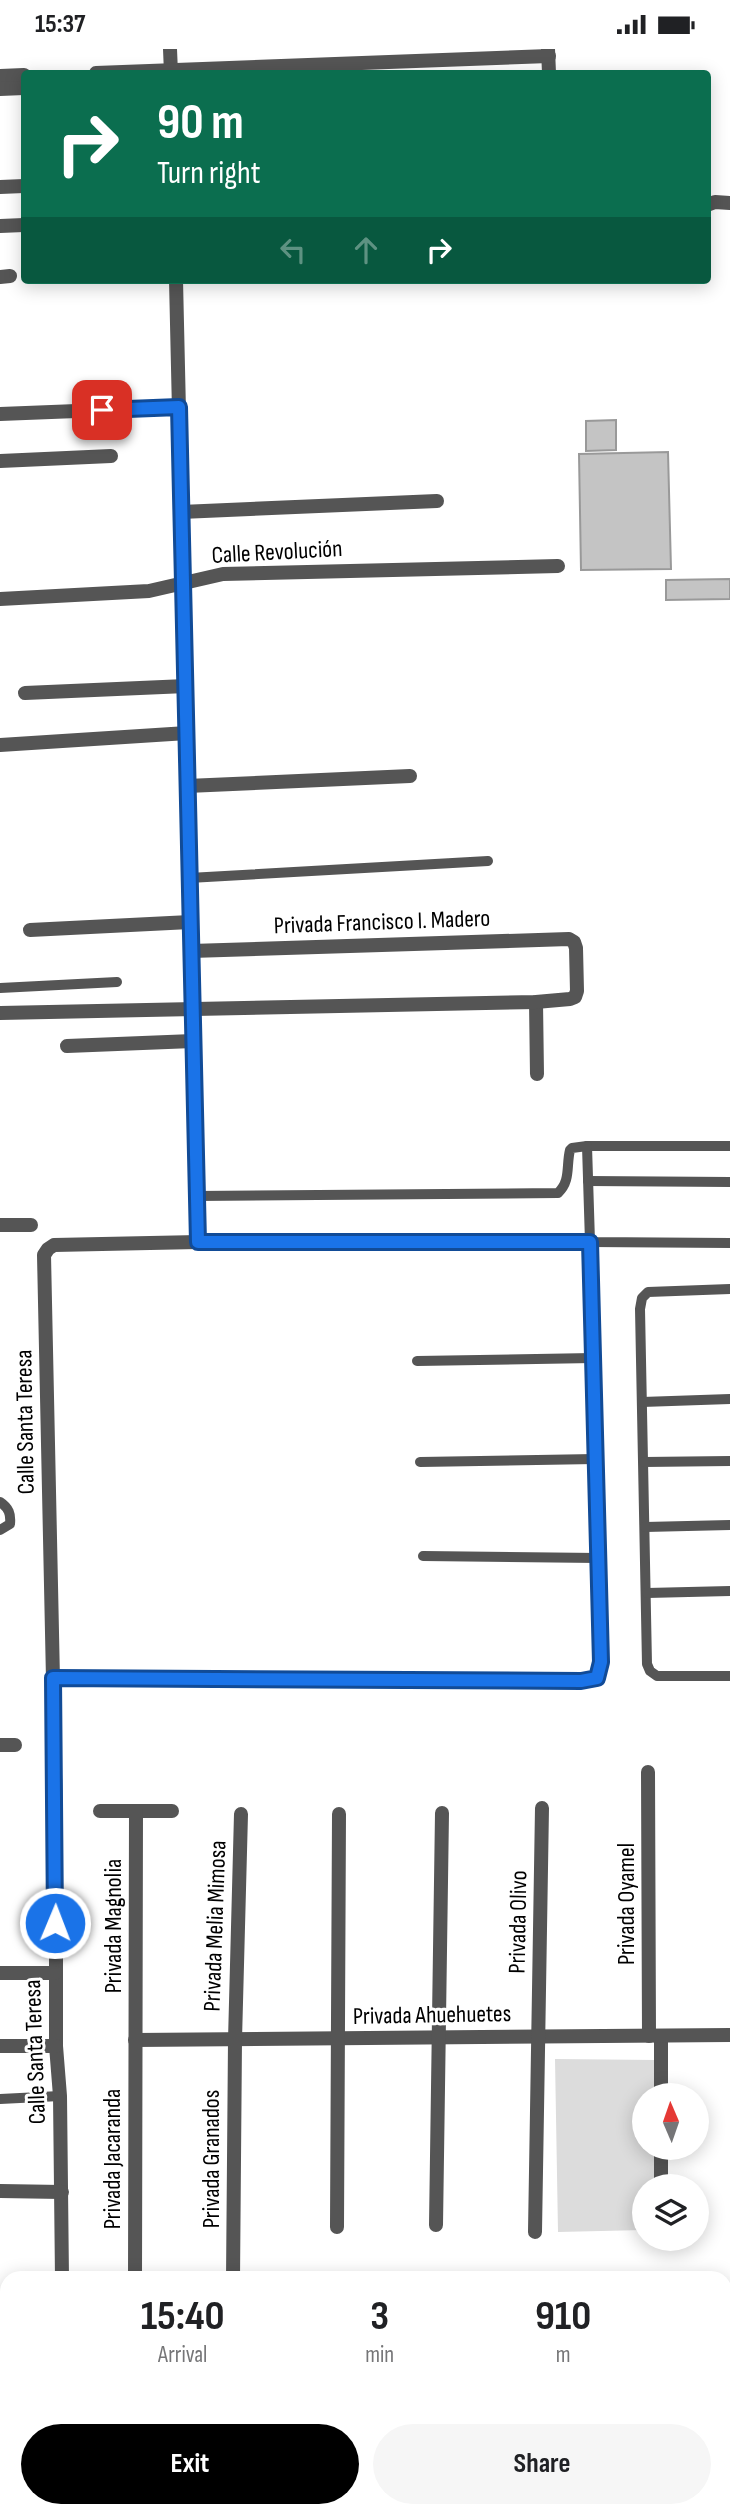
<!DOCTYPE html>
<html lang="en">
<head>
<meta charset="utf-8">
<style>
  body { margin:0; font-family:"Sofia Sans Condensed",sans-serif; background:#f6f6f6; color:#202124; height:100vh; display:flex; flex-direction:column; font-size:26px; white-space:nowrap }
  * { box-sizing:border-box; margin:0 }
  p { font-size:23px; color:#757577 }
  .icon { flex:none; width:38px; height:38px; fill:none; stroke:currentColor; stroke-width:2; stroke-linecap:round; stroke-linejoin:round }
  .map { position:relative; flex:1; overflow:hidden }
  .drawer { position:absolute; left:0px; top:2222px; width:732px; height:247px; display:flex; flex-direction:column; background:#fff; border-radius:21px 21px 0 0; box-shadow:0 4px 18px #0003 }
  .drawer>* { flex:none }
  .guide { position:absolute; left:21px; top:21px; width:690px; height:214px; border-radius:7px; box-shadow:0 4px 18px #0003; background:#0b6e4f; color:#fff; overflow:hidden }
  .needle { width:46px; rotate:358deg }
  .tools { position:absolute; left:632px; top:2034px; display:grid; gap:14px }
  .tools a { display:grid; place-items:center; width:77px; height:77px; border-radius:50%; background:#fff; box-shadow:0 4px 18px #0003; font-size:35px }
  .pin { position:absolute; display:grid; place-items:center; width:60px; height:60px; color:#fff; margin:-30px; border-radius:14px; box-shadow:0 4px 10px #0006 }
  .me { position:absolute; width:77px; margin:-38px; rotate:1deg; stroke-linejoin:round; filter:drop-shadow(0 0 5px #0008) }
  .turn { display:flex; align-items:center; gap:24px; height:147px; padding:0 21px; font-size:32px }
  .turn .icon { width:91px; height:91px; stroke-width:2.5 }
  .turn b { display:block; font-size:49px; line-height:60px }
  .lanes { display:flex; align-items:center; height:66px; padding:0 21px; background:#0003; justify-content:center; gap:35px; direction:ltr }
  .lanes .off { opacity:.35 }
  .eta { display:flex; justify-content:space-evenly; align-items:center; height:119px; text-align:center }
  .eta b { font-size:42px; font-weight:700; line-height:49px }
  .primary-button { display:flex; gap:14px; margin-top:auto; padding:14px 21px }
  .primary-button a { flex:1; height:80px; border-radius:42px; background:#000; color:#fff; font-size:28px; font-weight:700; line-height:80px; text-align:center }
  .primary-button a+a { background:#f6f6f6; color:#202124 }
  .status { display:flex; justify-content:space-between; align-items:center; height:49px; padding:0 35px; background:#fff; direction:ltr }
  .status svg { height:19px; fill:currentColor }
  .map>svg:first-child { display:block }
</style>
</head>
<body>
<div class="status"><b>15:37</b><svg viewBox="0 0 49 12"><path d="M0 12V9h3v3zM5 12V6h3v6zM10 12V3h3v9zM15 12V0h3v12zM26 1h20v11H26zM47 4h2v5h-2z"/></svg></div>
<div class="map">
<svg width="730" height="2469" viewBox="0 0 730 2469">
  <rect width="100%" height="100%" fill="#fff"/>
  <polygon fill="#dcdcdc" points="555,2010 656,2011 656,2046 644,2046 644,2098 655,2098 654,2137 644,2137 644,2181 558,2183"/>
  <g fill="#c4c4c4" stroke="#999" stroke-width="2">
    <polygon points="616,371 616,401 586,402 586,372"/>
    <polygon points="668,403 671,520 581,521 579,405"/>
    <polygon points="730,530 730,550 666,551 666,531"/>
  </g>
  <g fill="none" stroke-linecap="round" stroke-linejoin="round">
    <g stroke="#555" stroke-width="10">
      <polyline points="189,829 488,812"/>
      <polyline points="0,939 117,933"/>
      <polyline points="730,1097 587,1097 590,1193 730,1194"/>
      <polyline points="588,1132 730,1133"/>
      <path d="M 197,1147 L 558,1144 C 571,1132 566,1117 570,1101 L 572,1099 L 587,1097"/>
      <polyline points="730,1240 648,1243 642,1249 640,1260 647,1615 650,1622 657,1627 730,1627"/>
      <polyline points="417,1312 593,1309"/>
      <polyline points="642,1353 730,1350"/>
      <polyline points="420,1413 595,1410"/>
      <polyline points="644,1413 730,1412"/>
      <path d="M 0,1453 C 9,1459 11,1465 10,1475 L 0,1481"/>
      <polyline points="645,1478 730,1476"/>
      <polyline points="423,1507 598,1509"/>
      <polyline points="647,1544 730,1542"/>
      <polyline points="0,2050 60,2047"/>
      <polyline points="724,2284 730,2284"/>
    </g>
    <g stroke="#555" stroke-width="14">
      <polyline points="170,0 171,24"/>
      <polyline points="548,0 549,24"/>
      <polyline points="96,24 549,7"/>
      <polyline points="0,27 24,26"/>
      <polyline points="0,40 24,39"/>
      <polyline points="0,138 24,137"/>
      <polyline points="707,156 715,153 730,154"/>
      <polyline points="0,177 24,176"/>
      <polyline points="0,228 10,227"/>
      <polyline points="176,231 198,1193"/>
      <polyline points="0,365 179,358"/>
      <polyline points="0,412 111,407"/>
      <polyline points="181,463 437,452"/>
      <polyline points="0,550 149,542 223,525 558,517"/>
      <polyline points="25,644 186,637"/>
      <polyline points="0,696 187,684"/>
      <polyline points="187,737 410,727"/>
      <polyline points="30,881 190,873"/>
      <polyline points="536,953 537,1025"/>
      <polyline points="0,964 536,953 570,950 575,948 577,942 576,899 574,893 569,890 191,902"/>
      <polyline points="67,997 193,992"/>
      <polyline points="0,1176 31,1176"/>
      <polyline points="53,1629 581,1632 597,1629 601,1613 590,1193 198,1193 54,1196 48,1200 44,1206 56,1772 56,1997 60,2047 62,2230"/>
      <polyline points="0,1696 15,1696"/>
      <polyline points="648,1723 649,1987"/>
      <polyline points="100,1762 172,1762"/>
      <polyline points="0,1924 55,1924"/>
      <polyline points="661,1987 661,2046"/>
      <polyline points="135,1991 730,1986"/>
      <polyline points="0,1997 56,1997"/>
      <polyline points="661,2098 661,2137"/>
      <polyline points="0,2142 62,2143"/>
      <polyline points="436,2176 442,1764"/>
      <polyline points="337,2178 339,1765"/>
      <polyline points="535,2183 542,1759"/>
      <polyline points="135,2230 136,1763"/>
      <polyline points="233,2230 235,1991 241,1765"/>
      <polyline points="0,2263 7,2262"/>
    </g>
    <g stroke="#222" stroke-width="14">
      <polyline points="724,2331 730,2331"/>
      <polyline points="0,2340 7,2340"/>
    </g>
    <g stroke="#000" stroke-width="19">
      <polyline points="724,2437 730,2437"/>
      <polyline points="0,2445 7,2445"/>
    </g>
    <g stroke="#000" stroke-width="5" stroke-dasharray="10 3.5 2 3.5" stroke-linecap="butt">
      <polyline points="724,2386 730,2385"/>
      <polyline points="0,2398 7,2398"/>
    </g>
  </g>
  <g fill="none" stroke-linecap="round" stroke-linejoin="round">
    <defs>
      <polyline id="route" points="55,1874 53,1629 581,1632 597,1629 601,1613 590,1193 198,1193 179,358 102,361"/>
    </defs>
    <use href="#route" stroke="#114b97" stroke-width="18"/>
    <use href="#route" stroke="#1a73e8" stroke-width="12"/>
  </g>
  <g text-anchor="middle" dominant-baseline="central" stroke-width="6" stroke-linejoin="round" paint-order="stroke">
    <g font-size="24" fill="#000" stroke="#fff">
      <text transform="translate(277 503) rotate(-3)">Calle Revolución</text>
      <text transform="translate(382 873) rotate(-2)">Privada Francisco I. Madero</text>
      <text transform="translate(25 1373) rotate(-91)">Calle Santa Teresa</text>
      <text transform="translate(626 1855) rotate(-90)">Privada Oyamel</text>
      <text transform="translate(518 1873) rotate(-89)">Privada Olivo</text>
      <text transform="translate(113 1877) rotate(-90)">Privada Magnolia</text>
      <text transform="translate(215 1877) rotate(-88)">Privada Melia Mimosa</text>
      <text transform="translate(432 1966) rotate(-1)">Privada Ahuehuetes</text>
      <text transform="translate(35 2003) rotate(-92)">Calle Santa Teresa</text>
      <text transform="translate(112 2110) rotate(-90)">Privada Jacaranda</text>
      <text transform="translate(211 2110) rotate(-90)">Privada Granados</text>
    </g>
  </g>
</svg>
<div class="tools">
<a><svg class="needle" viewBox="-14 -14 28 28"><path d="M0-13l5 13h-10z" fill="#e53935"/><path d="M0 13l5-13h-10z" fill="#757577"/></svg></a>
<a><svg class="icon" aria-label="layers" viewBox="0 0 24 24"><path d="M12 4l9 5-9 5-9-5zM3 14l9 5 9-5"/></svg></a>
</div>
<div class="pin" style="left:102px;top:361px;background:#d93025"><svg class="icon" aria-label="arrive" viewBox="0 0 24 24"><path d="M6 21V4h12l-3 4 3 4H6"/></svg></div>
<svg class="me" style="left:55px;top:1874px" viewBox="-20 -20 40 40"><circle r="17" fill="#1a73e8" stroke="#fff" stroke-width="3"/><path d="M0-11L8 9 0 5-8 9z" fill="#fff"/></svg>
<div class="guide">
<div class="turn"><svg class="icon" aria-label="right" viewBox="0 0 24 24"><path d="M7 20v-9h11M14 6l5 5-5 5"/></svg><div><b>90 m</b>Turn right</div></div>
<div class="lanes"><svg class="icon off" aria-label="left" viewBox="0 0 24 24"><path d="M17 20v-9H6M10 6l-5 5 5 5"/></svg><svg class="icon off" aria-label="ahead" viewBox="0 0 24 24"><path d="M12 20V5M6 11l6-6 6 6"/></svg><svg class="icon" aria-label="right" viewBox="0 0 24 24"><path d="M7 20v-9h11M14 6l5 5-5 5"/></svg></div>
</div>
<section class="drawer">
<div class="eta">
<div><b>15:40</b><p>Arrival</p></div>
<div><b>3</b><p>min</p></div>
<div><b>910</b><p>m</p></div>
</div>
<div class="primary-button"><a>Exit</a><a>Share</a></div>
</section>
</div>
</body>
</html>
